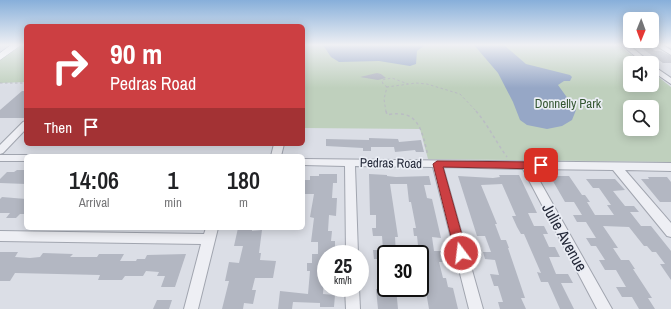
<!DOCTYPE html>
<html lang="en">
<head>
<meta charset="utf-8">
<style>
  body { margin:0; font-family:"Archivo Narrow",sans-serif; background:#f2f2f2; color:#202124; height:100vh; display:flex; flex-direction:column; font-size:15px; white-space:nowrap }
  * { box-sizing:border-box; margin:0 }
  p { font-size:13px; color:#757577 }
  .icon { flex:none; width:22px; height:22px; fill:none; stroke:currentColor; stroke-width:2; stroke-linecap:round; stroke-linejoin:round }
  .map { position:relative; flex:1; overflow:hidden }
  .drawer { position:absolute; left:24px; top:154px; width:281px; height:76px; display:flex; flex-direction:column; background:#fff; border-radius:6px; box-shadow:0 2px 10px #0003 }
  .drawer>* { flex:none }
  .hud { position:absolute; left:24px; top:24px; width:281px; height:122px; border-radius:6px; box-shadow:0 2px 10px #0003; background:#cc3f42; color:#fff; overflow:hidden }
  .needle { width:26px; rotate:181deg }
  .fabs { position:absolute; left:623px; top:12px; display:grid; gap:8px }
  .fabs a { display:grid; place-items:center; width:36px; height:36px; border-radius:6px; background:#fff; box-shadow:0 2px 10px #0003; font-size:20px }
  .speed { position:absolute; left:317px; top:245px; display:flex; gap:8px; font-size:20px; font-weight:700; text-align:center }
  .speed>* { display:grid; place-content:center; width:52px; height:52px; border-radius:50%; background:#fff; box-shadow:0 2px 10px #0003; line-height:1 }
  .speed small { font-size:10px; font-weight:400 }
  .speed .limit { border:2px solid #111; border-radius:6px; background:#fff; color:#111 }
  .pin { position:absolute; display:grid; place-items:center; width:34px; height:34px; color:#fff; margin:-17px; border-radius:8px; box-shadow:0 2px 6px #0006 }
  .me { position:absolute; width:44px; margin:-22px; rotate:345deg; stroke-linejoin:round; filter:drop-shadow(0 0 3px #0008) }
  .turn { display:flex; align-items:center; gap:14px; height:84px; padding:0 20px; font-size:18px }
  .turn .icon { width:52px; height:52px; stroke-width:2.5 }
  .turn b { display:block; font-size:28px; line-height:34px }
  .then { display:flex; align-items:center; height:38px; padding:0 20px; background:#0003; gap:8px; font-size:15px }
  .eta { display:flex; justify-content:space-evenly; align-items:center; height:68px; text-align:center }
  .eta b { font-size:24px; font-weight:600; line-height:28px }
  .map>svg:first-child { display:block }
</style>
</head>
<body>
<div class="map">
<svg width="671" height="309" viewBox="0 0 671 309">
  <rect width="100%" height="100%" fill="#dbdee6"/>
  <g fill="#bfd0bd" fill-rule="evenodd">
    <polygon points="21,45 26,45 26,82 0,83 0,60"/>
    <path d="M 304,45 L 619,45 L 641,63 L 630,63 L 630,85 L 652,85 L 652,72 L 671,87 L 671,162 L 428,159 L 420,129 L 303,128 ZM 630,107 L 652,107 L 652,129 L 630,129 Z"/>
  </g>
  <g fill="#96a7c6">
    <polygon points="323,45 425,45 417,51 416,64 410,66 379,61 339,62 331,57"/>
    <polygon points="474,45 504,45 526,64 570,75 572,77 570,81 564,81 558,85 576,110 572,120 562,126 547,129 527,125 520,120 513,102 498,73"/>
  </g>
  <g fill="#b3b7c2">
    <polygon points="637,45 648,45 655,51 661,51 671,56 671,63 663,63"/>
    <polygon points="377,73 381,74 386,78 378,80 360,77"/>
    <polygon points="22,91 26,91 26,118 0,118 0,110"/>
    <polygon points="369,138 398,139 399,142 421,140 424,152 416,152 415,150 395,152 394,147 371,147 371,151 363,151 363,148 326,146 326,139 369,140"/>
    <polygon points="17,170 26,170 26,184 0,183 0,179 7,172 14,172"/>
    <polygon points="319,174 337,174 337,183 333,183 332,198 337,198 336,216 329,215 328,231 332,231 331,241 335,241 335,251 326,251 326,277 324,277 323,294 335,295 334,307 320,307 320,303 293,302 292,309 278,309 280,291 308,294 310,271 307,271 307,263 312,263 312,254 318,254 318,242 311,242 314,218 310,217 314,194 303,194 303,180 310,180 310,176 319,176"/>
    <polygon points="369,174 387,175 387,176 396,177 429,176 431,185 424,185 427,198 432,199 441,238 432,237 434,251 444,251 447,262 439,262 443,278 446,278 448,287 453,288 458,309 429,309 425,286 429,286 423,264 420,264 417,236 414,236 413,228 416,228 411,202 409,202 407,184 390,184 398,237 395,237 396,254 386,254 386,259 374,259 373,250 383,250 382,236 373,236 372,228 376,228 376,215 370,215"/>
    <polygon points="499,175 519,175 537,213 528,213 534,226 544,226 548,234 543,234 549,247 555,247 560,257 549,257 556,274 568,274 573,283 561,283 574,309 560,309 548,282 541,282 537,272 541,273 524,234 521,234 517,227 512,216 516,216 502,184 481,185 497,224 495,224 501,240 506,240 509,248 508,248 525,298 521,298 526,309 500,309 498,302 503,302 498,286 494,286 490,274 499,275 495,260 485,259 483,252 491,252 485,236 477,236 458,176 493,178 500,177"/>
    <polygon points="550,176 569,176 582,195 585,195 590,202 587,202 595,215 614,215 607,205 611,205 599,188 593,188 586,179 615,179 625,190 613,191 625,206 634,206 639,212 630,212 641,226 651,226 671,251 671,280 660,264 665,264 656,252 652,252 647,246 644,246 629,227 603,226 618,248 613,248 621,260 629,260 635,269 633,269 652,298 648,298 655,309 639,309 632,297 622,297 616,287 626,287 616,270 605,270 599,260 605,260 596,246 591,246 586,238 596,238 586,222 577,222 573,215 582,215 574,202 565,202"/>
    <polygon points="648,177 667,177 671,182 671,202 660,202 641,179 649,179"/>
    <polygon points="2,197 26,199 26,214 20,214 16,218 6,218 10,213 0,213 0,199"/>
    <polygon points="238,228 252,228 252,231 262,230 259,253 261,253 260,260 276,261 273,278 255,278 252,290 256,290 253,304 244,303 243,309 222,309 229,281 225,281 229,262 239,263 243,246 234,246"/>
    <polygon points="0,252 18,252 15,257 30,258 40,257 43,253 73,254 70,257 97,257 99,254 124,254 120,261 136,261 137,259 145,259 147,255 186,254 175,287 161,287 165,276 157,276 159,272 146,271 143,276 125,276 122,280 98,280 100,275 15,273 10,281 0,281"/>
    <polygon points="396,288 398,309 378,309 376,289"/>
    <polygon points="157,300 172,300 169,309 153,309"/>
  </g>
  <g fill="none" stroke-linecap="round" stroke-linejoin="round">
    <defs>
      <g id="minor">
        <polygon points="622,45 629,45 651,63 643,63"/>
        <polygon points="655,45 663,45 671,50 671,55"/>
        <polygon points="652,65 671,78 671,84 652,71"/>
        <polygon points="26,121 26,129 3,153 0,154 0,145 23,122"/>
        <polygon points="274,144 284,144 281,156 271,156"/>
        <polygon points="0,155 26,155 30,156 26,156 26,161 0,161"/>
        <polygon points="303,159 671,163 671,171 625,170 671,223 671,237 667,236 613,170 533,169 612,309 597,309 523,169 443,167 483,309 469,309 433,167 355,166 358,254 346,254 345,166 303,165"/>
        <polygon points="206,228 218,228 198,309 184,309 201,244 0,241 0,231 204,234"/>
        <polygon points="345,288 359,288 360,309 346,309"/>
      </g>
      <polygon id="major" points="11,45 21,45 0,60 0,53"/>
    </defs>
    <use href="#minor" stroke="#a1a5af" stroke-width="2"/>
    <use href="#major" stroke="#9ba1b1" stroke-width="1"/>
    <g stroke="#babcc4" stroke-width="1" stroke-dasharray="2.5 2.5" stroke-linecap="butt">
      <polyline points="542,47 562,46"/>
      <polyline points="0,83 26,83"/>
      <polyline points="387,87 383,84 382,80 392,78 408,84"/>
      <polyline points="386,112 384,99 387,87 416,83 427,84 460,94 477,112"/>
    </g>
    <g stroke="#babcc4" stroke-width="1.5" stroke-dasharray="3 3" stroke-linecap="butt">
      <path d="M 386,111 L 387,115 C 419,108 422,131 428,156"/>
      <path d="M 476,111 C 488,125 496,142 507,157"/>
    </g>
    <use href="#minor" fill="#eeeff4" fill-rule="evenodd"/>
    <use href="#major" fill="#fff" fill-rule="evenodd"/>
  </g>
  <linearGradient id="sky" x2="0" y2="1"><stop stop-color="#87afda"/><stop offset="0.51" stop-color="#eff0f4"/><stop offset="1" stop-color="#eff0f4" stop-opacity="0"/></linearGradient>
  <rect width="671" height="88" fill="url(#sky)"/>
  <polygon fill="#cc3f42" stroke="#85292b" points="437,161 541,162 546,165 541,169 443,167 467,253 465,257 461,258 457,257 455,253 433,164"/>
  <g text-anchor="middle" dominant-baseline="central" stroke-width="3.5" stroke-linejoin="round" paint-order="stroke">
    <g font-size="13" fill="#355733" stroke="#eaedf4">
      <text x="568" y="103">Donnelly Park</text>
    </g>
    <g font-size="13" fill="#262b3b" stroke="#eaedf4">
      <text transform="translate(391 163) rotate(1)">Pedras Road</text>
    </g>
    <g font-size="16" fill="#262b3b" stroke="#eaedf4">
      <text transform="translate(565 237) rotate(61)">Julie Avenue</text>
    </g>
  </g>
</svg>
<div class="fabs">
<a><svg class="needle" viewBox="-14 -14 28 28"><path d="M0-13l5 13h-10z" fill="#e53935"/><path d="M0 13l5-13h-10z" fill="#757577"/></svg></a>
<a><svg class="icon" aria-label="sound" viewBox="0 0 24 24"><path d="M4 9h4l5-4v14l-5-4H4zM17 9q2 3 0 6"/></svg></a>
<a><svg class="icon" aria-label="search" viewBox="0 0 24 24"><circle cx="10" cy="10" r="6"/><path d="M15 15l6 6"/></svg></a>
</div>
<div class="speed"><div>25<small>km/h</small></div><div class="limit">30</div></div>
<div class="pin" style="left:541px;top:165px;background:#d93025"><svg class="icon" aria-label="arrive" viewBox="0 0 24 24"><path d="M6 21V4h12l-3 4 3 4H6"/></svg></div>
<svg class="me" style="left:461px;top:253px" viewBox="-20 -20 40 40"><circle r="17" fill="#cc3f42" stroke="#fff" stroke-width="3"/><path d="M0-11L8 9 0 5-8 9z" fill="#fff"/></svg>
<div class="hud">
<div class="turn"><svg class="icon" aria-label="right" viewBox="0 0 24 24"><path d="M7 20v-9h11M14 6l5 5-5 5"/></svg><div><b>90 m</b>Pedras Road</div></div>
<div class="then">Then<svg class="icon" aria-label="arrive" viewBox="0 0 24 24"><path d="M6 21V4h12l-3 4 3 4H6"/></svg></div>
</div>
<section class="drawer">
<div class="eta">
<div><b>14:06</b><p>Arrival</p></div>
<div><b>1</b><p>min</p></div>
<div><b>180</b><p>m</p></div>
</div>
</section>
</div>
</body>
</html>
